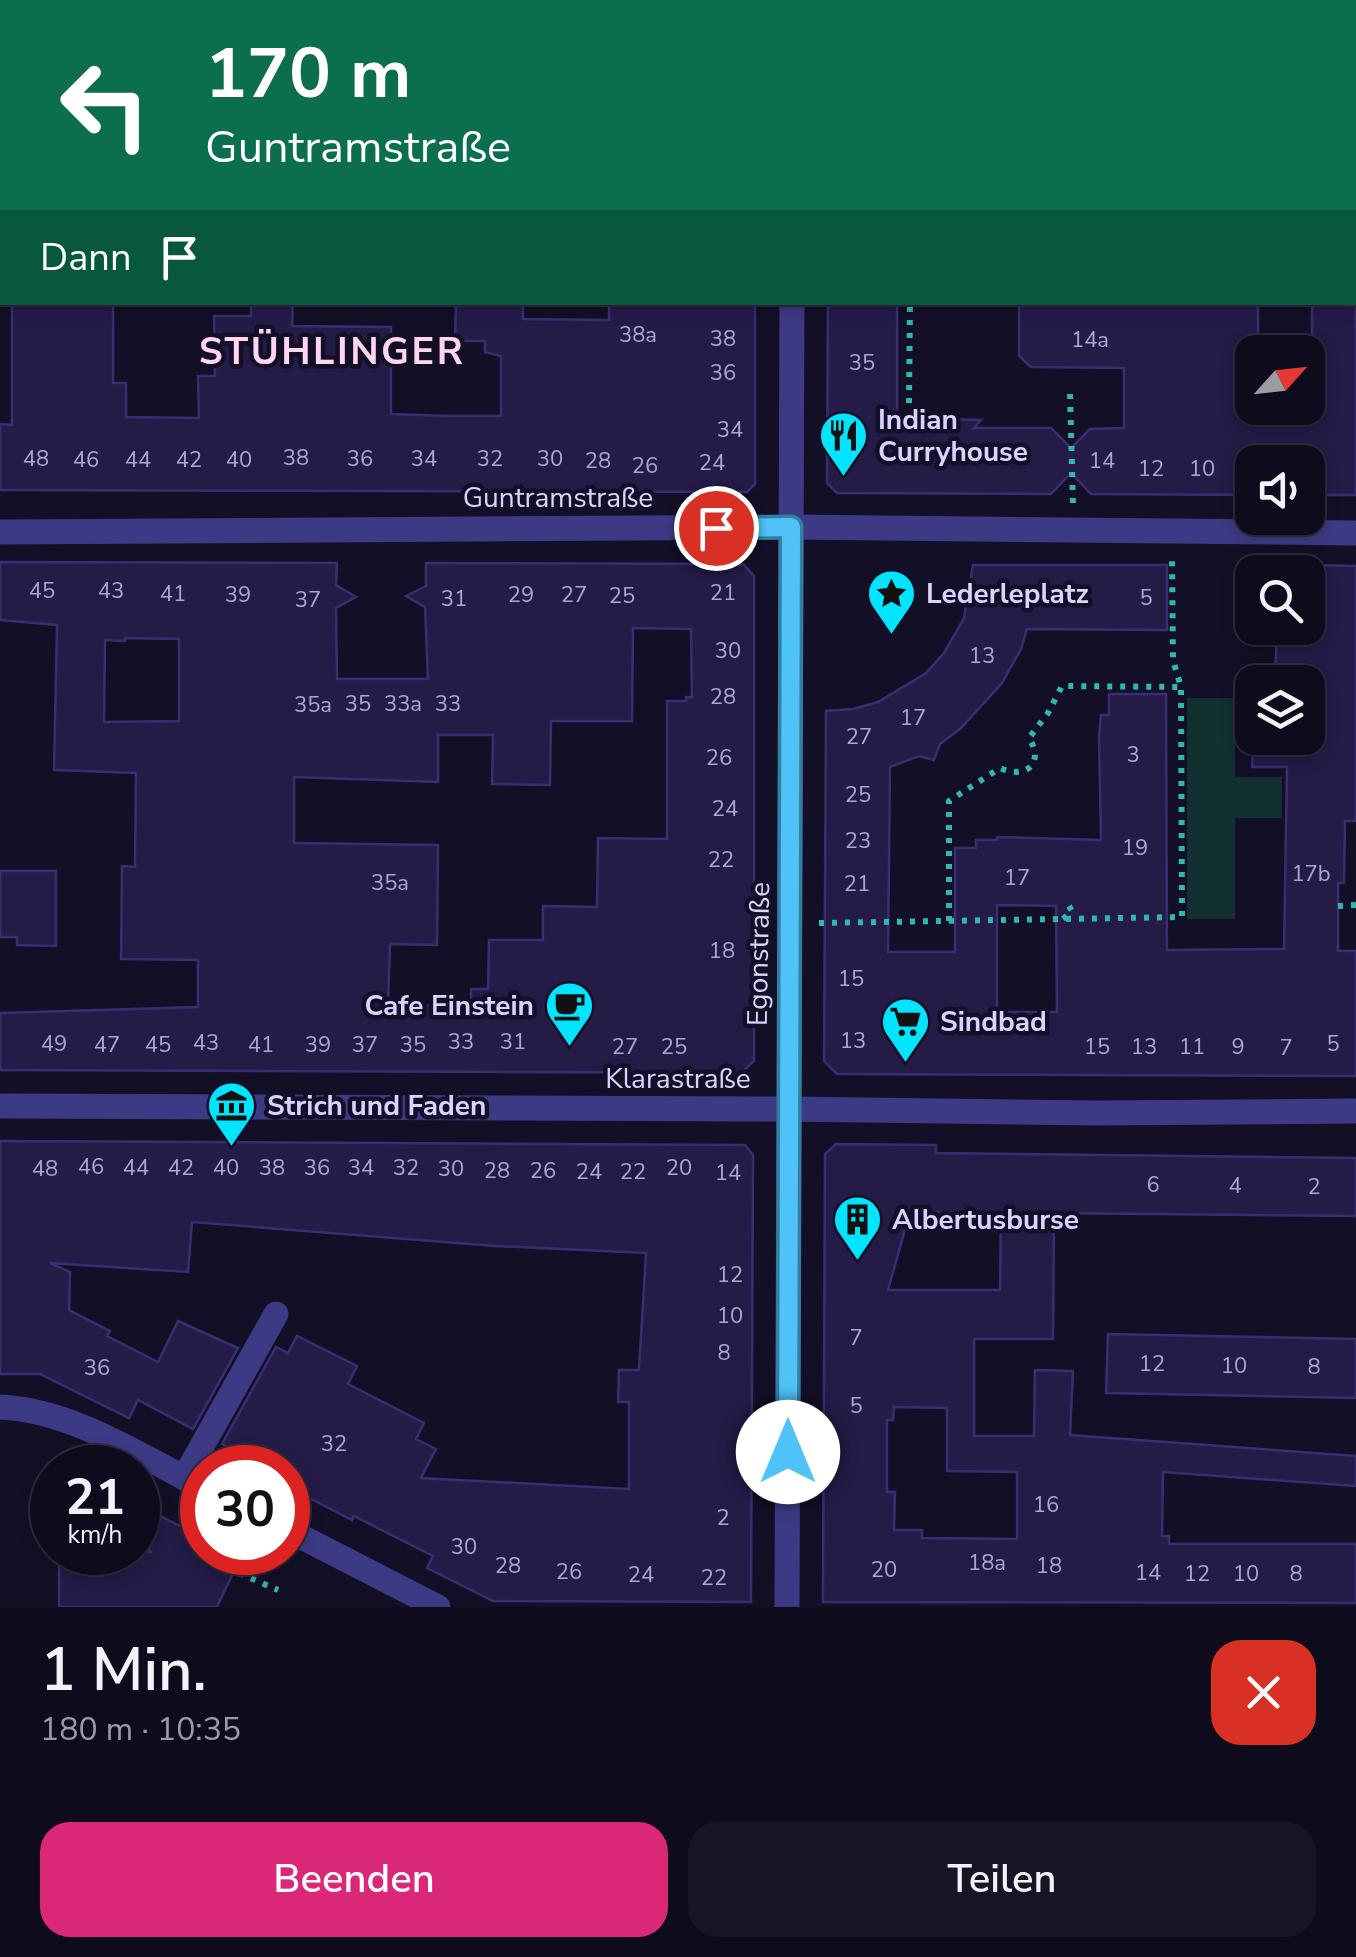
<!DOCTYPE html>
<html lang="de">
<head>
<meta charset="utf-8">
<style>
  body { margin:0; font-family:"Nunito Sans",sans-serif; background:#171425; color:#f1f3f6; height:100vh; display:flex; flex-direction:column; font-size:38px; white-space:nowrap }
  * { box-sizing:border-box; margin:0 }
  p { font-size:32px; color:#9b9ba3 }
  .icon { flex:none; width:55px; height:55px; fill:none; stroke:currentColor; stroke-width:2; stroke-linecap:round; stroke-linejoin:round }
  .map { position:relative; height:1607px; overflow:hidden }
  .drawer { display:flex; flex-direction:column; background:#0e0b1c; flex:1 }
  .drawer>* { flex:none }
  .guide { position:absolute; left:0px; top:0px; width:1358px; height:305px; box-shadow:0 5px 15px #0003,0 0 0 2px #2e2b3b; background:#0b6e4f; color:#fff; overflow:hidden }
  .needle { width:65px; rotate:63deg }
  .controls { position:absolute; left:1235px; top:335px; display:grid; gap:20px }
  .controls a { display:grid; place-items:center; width:90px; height:90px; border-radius:20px; background:#0e0b1c; box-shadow:0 5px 15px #0003,0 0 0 2px #2e2b3b; font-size:50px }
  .speed { position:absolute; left:30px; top:1445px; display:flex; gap:20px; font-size:50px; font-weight:700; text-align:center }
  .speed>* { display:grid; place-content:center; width:130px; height:130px; border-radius:50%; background:#0e0b1c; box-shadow:0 5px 15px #0003,0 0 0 2px #2e2b3b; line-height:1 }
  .speed small { font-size:25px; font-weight:400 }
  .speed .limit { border:15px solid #d22; background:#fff; color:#111 }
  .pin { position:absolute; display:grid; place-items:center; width:85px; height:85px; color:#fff; margin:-42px; border:5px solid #fff; border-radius:50%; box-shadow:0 2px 10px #0007 }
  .me { position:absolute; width:110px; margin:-55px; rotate:0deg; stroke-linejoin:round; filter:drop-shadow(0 0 8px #0008) }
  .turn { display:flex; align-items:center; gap:35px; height:210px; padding:0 40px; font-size:45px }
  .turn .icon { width:130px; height:130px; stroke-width:2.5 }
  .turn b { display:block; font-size:70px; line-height:85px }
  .then { display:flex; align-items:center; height:95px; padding:0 40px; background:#0003; gap:20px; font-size:38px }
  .round { display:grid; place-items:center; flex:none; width:105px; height:105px; border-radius:30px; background:#171425 }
  .head { display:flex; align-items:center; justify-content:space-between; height:170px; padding:0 40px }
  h1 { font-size:60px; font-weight:600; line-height:75px }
  .button { display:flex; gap:20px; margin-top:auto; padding:20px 40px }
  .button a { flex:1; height:115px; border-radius:30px; background:#db2777; color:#fff; font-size:40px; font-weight:600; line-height:115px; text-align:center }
  .button a+a { background:#171425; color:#f1f3f6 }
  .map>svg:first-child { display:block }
</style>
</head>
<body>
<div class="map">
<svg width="1356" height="1607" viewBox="0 0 1356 1607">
  <rect width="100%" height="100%" fill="#130f26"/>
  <polygon fill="#12302f" points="1187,698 1235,698 1235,777 1282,777 1282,818 1235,818 1235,919 1187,919"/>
  <g fill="#241b47" stroke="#3b2d73" stroke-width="2.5" fill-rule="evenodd">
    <polygon points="12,302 113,302 113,383 126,383 126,417 199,418 198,376 215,376 214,316 251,316 251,302 293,302 292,326 391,327 391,414 447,416 501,416 501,356 485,352 485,341 455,341 456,302 523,302 523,319 609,320 609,303 755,302 755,484 747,492 0,490 0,424 12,425"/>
    <polygon points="828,302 897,302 897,418 981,420 974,428 1051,428 1071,448 1090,429 1124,428 1124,368 1031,367 1019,356 1019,302 1258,302 1258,352 1252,352 1252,408 1312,405 1312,302 1356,302 1356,495 1308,495 1308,462 1252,462 1252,495 1091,494 1071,473 1051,494 837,493 827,483"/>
    <path d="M 0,562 L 337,563 L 336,585 L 356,597 L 336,608 L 337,679 L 428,679 L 425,607 L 406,596 L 426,586 L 426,563 L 743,564 L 754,576 L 754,1061 L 741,1073 L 0,1070 L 0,1013 L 198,1007 L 198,960 L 121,959 L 122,866 L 135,867 L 136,773 L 54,770 L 57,625 L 0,620 ZM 633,628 L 691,629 L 692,697 L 686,697 L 686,701 L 667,701 L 667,839 L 598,838 L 597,907 L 543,906 L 543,940 L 489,940 L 488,989 L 471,989 L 471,1006 L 388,1005 L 390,944 L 437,945 L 438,845 L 294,843 L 294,777 L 438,782 L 438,735 L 493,735 L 492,784 L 550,785 L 551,721 L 632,721 ZM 125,638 L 179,639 L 179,721 L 104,722 L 105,640 L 125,641 Z"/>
    <path d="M 973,565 L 1167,565 L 1167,630 L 1027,629 L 1021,649 L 1002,683 L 961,728 L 940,744 L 934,760 L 919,756 L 890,767 L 888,952 L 955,952 L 955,848 L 976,848 L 976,840 L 997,840 L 997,837 L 1101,840 L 1099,736 L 1101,715 L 1109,715 L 1109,694 L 1166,694 L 1167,950 L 1284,949 L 1287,767 L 1252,767 L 1253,738 L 1308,738 L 1308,682 L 1275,682 L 1277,631 L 1310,631 L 1310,565 L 1356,566 L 1356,821 L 1345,821 L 1344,883 L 1338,883 L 1338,951 L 1356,951 L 1356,1076 L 837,1074 L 824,1061 L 826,711 L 853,709 L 878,702 L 926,673 L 944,653 L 964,618 ZM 997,905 L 1056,906 L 1057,1012 L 997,1012 Z"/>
    <polygon points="0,871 56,871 56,946 17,945 17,937 0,937"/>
    <polygon points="0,1141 745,1145 753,1155 751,1602 493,1601 427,1568 433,1556 354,1516 352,1520 288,1487 288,1468 230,1468 238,1452 222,1444 276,1347 288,1353 297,1336 357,1366 348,1384 424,1423 416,1439 436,1449 421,1478 629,1489 629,1402 618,1402 619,1370 639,1370 646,1253 495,1246 192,1222 188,1272 50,1263 70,1272 69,1310 110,1331 107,1336 158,1362 178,1321 238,1348 193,1429 138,1400 129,1418 40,1374 0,1374"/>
    <path d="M 836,1144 L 936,1145 L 936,1153 L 1356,1158 L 1356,1216 L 1054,1213 L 1053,1339 L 974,1339 L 974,1436 L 1034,1436 L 1035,1370 L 1073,1371 L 1070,1435 L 1356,1456 L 1356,1486 L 1163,1472 L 1162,1536 L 1169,1536 L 1169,1544 L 1356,1544 L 1356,1603 L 823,1602 L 825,1154 ZM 910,1212 L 1001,1213 L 1000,1290 L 888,1290 ZM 894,1407 L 947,1408 L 947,1471 L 1017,1472 L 1017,1539 L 922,1538 L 922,1530 L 894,1530 L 895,1492 L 887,1492 L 887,1420 L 893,1420 Z"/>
    <polygon points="1108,1334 1356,1339 1356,1398 1106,1393"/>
    <polygon points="138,1505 202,1537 202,1552 243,1552 217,1607 59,1607 59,1552 152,1552 138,1545"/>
  </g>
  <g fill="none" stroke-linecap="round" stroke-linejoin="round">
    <g stroke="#2fb8b0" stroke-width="6" stroke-dasharray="5 8" stroke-linecap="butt">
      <polyline points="1070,394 1073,505"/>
      <polyline points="909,403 910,302"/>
      <polyline points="1338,906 1356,905"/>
      <polyline points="1063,919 1072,911 1069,906"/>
      <path d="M 949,921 L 949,801 L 1000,768 C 1026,780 1045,763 1029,738 L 1048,713 L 1062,686 L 1181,687"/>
      <polyline points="819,923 1182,917 1181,687 1173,660 1172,558"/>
      <polyline points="239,1573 278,1590"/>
    </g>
    <g stroke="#3d3a85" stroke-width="25">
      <polyline points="794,2 794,0"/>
      <polyline points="0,187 2,187"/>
      <polyline points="0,532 791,527 1356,533"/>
      <polyline points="0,1106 787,1109 1096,1113 1356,1111"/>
      <path d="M 0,1407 C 72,1410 140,1456 202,1487"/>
      <polyline points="184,1478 276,1314"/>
      <polyline points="288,1530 438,1607"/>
      <polyline points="787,1607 792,302"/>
    </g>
  </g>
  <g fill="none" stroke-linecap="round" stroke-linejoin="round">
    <defs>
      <polyline id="route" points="716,528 791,527 788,1452"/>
    </defs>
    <use href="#route" stroke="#337fa1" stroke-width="25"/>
    <use href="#route" stroke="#4fc3f7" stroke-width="18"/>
  </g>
  <defs>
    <symbol id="restaurant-pin" viewBox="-11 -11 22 30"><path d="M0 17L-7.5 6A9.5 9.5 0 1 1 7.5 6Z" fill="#00e5ff" stroke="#130f26"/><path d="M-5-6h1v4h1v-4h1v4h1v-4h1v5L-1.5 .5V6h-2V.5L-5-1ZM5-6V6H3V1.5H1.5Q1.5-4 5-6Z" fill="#111"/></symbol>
    <symbol id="sight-pin" viewBox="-11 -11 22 30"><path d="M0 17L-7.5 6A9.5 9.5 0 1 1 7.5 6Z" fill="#00e5ff" stroke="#130f26"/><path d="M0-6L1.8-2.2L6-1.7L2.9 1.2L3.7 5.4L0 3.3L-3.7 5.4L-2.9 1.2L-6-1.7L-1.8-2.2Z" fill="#111"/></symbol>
    <symbol id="cafe-pin" viewBox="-11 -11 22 30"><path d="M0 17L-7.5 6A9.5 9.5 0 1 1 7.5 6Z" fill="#00e5ff" stroke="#130f26"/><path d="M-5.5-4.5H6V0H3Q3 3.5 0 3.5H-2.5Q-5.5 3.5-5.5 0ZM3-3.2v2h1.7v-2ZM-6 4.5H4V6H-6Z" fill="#111"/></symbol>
    <symbol id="supermarket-pin" viewBox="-11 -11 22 30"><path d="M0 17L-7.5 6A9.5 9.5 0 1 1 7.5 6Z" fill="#00e5ff" stroke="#130f26"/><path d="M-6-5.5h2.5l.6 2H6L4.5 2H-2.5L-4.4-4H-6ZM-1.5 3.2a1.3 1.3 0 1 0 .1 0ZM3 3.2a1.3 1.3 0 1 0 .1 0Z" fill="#111"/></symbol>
    <symbol id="museum-pin" viewBox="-11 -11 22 30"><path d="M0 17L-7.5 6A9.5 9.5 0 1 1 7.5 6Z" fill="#00e5ff" stroke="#130f26"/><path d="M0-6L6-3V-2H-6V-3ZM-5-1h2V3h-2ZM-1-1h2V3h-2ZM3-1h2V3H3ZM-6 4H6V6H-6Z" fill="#111"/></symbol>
    <symbol id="building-pin" viewBox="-11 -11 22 30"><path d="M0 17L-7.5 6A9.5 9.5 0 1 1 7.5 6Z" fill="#00e5ff" stroke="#130f26"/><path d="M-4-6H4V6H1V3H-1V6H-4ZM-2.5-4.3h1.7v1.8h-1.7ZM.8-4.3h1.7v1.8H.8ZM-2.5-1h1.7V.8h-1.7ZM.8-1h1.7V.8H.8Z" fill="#111"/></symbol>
  </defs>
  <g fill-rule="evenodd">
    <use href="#restaurant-pin" x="816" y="408" width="55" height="75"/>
    <use href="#sight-pin" x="864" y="566" width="55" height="75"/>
    <use href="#cafe-pin" x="542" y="978" width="55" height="75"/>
    <use href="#supermarket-pin" x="878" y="994" width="55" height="75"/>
    <use href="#museum-pin" x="204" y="1078" width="55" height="75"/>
    <use href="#building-pin" x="830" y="1192" width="55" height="75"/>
  </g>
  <g text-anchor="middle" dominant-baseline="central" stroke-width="9" stroke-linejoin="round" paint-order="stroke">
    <g font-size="22" fill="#aca6d1">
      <text x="638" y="335">38a</text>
      <text x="723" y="339">38</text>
      <text x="1090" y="340">14a</text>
      <text x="862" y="363">35</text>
      <text x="723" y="373">36</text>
      <text x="730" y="430">34</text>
      <text x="296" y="458">38</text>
      <text x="36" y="459">48</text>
      <text x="360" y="459">36</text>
      <text x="424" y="459">34</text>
      <text x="490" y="459">32</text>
      <text x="550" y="459">30</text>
      <text x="86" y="460">46</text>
      <text x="138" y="460">44</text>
      <text x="189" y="460">42</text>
      <text x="239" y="460">40</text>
      <text x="598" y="461">28</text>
      <text x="1102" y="461">14</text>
      <text x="712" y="463">24</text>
      <text x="645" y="466">26</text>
      <text x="1151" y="469">12</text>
      <text x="1202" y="469">10</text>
      <text x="42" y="591">45</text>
      <text x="111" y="591">43</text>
      <text x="723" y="593">21</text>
      <text x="173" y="594">41</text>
      <text x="238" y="595">39</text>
      <text x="521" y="595">29</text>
      <text x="574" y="595">27</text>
      <text x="622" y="596">25</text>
      <text x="1146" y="598">5</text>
      <text x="454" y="599">31</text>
      <text x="308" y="600">37</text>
      <text x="728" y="651">30</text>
      <text x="982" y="656">13</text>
      <text x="723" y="697">28</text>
      <text x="358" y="704">35</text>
      <text x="403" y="704">33a</text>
      <text x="448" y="704">33</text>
      <text x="313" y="705">35a</text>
      <text x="913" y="718">17</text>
      <text x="859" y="737">27</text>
      <text x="1133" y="755">3</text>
      <text x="719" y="758">26</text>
      <text x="858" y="795">25</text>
      <text x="725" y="809">24</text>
      <text x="858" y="841">23</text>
      <text x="1135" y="848">19</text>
      <text x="721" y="860">22</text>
      <text x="1311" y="874">17b</text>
      <text x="1017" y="878">17</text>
      <text x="390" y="883">35a</text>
      <text x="857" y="884">21</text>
      <text x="722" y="951">18</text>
      <text x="851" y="979">15</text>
      <text x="853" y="1041">13</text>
      <text x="461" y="1042">33</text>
      <text x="513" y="1042">31</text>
      <text x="206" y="1043">43</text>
      <text x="54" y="1044">49</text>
      <text x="1333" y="1044">5</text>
      <text x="107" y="1045">47</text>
      <text x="158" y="1045">45</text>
      <text x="261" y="1045">41</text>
      <text x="318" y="1045">39</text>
      <text x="365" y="1045">37</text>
      <text x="413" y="1045">35</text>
      <text x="625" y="1047">27</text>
      <text x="674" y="1047">25</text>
      <text x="1097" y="1047">15</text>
      <text x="1144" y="1047">13</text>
      <text x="1192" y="1047">11</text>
      <text x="1238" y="1047">9</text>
      <text x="1286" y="1048">7</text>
      <text x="91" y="1167">46</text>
      <text x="136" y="1168">44</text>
      <text x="181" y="1168">42</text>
      <text x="226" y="1168">40</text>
      <text x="272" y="1168">38</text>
      <text x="317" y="1168">36</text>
      <text x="361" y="1168">34</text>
      <text x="406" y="1168">32</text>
      <text x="679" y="1168">20</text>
      <text x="45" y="1169">48</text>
      <text x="451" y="1169">30</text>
      <text x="497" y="1171">28</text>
      <text x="543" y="1171">26</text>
      <text x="589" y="1172">24</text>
      <text x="633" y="1172">22</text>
      <text x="728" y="1173">14</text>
      <text x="1153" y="1185">6</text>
      <text x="1235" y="1186">4</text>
      <text x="1314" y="1187">2</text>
      <text x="730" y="1275">12</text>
      <text x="730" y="1316">10</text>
      <text x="856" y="1338">7</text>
      <text x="724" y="1353">8</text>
      <text x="1152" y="1364">12</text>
      <text x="1234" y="1366">10</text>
      <text x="1314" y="1367">8</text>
      <text x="97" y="1368">36</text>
      <text x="856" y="1406">5</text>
      <text x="334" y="1444">32</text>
      <text x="1046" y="1505">16</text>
      <text x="723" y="1518">2</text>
      <text x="464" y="1547">30</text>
      <text x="987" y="1563">18a</text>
      <text x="508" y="1566">28</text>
      <text x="1049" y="1566">18</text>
      <text x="884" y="1570">20</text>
      <text x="569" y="1572">26</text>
      <text x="1148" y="1573">14</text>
      <text x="1197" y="1574">12</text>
      <text x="1246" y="1574">10</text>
      <text x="1296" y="1574">8</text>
      <text x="641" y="1575">24</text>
      <text x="714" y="1578">22</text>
    </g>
    <g font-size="28" font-weight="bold" fill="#d9d4ff" stroke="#130f26" text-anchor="start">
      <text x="878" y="420">Indian<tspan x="878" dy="32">Curryhouse</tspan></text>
      <text x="926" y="594">Lederleplatz</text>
      <text x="534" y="1006" text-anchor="end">Cafe Einstein</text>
      <text x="940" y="1022">Sindbad</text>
      <text x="267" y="1106">Strich und Faden</text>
      <text x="892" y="1220">Albertusburse</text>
    </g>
    <g font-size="28" fill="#d9d4ff" stroke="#130f26">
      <text x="558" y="498">Guntramstraße</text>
      <text transform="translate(759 954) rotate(-89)">Egonstraße</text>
      <text x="678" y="1079">Klarastraße</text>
    </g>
    <g font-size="38" font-weight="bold" letter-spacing="2.5" fill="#ffd6f0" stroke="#130f26">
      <text x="332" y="351">STÜHLINGER</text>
    </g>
  </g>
</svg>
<div class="controls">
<a><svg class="needle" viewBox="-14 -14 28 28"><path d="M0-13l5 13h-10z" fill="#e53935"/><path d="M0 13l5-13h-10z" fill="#9b9ba3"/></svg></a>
<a><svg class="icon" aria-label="sound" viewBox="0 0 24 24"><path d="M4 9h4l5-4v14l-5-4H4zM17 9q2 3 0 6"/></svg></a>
<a><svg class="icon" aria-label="search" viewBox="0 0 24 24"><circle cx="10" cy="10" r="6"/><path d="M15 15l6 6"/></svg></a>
<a><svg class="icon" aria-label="layers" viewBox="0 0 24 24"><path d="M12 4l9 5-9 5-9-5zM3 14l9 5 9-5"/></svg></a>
</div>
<div class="speed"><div>21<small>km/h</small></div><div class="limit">30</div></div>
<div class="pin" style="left:716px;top:528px;background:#d93025"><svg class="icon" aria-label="arrive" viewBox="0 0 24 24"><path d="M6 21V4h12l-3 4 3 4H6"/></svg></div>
<svg class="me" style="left:788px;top:1452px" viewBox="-20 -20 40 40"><circle r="19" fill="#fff"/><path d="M0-13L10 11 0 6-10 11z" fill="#4fc3f7"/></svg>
<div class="guide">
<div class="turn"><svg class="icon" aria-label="left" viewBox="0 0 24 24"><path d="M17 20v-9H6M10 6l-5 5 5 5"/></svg><div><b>170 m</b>Guntramstraße</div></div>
<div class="then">Dann<svg class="icon" aria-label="arrive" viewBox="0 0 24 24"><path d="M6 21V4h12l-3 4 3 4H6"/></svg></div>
</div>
</div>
<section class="drawer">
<div class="head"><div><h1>1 Min.</h1><p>180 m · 10:35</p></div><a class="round" style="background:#d93025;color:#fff"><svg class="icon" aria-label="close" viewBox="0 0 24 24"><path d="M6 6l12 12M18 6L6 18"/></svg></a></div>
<div class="button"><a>Beenden</a><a>Teilen</a></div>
</section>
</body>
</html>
